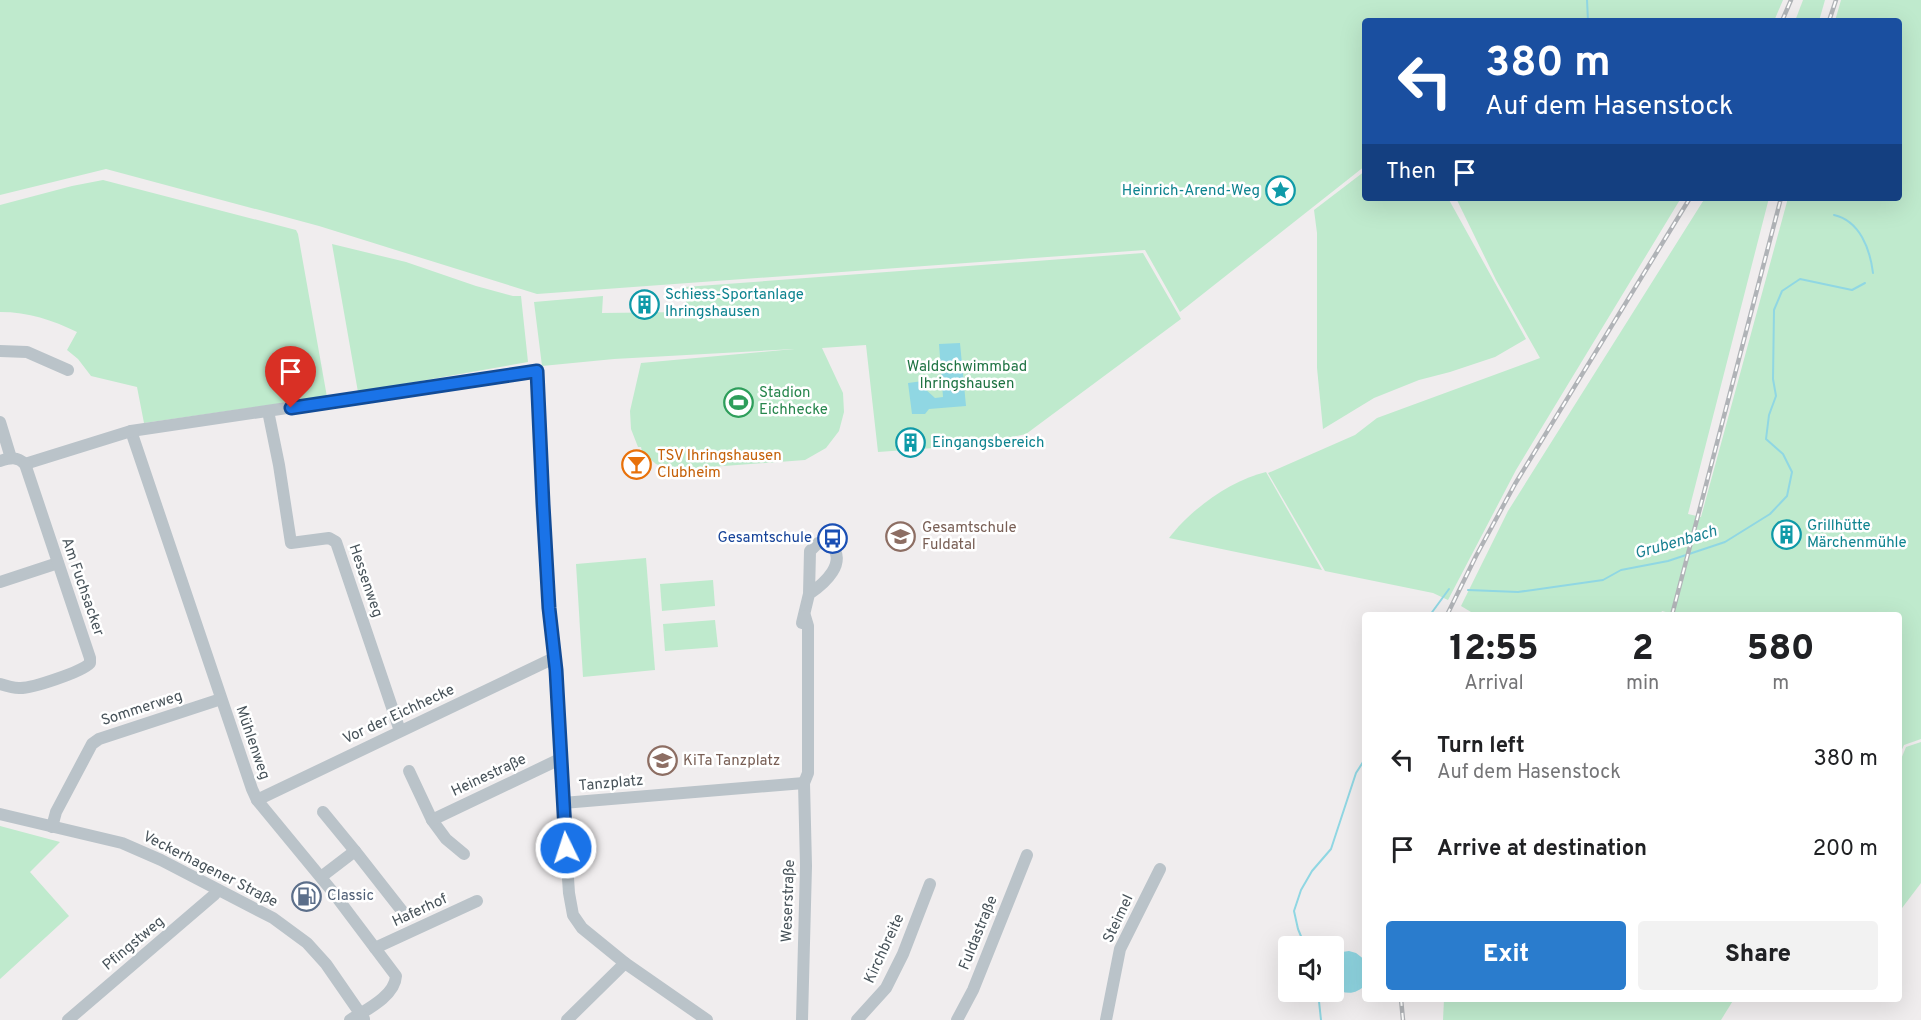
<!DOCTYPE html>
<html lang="en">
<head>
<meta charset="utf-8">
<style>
  body { margin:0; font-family:Overpass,sans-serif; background:#f2f2f2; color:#202124; height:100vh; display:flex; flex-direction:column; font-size:22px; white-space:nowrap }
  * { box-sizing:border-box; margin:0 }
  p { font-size:20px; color:#757577 }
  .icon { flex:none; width:33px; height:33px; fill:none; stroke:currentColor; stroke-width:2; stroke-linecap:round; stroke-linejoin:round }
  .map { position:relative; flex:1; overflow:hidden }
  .drawer { position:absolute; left:1362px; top:612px; width:540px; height:390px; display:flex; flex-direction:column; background:#fff; border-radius:6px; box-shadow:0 6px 24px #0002 }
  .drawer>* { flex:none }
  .hud { position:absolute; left:1362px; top:18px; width:540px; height:183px; border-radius:6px; box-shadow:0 6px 24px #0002; background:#1a4fa0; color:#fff; overflow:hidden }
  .controls { position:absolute; left:1278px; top:936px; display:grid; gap:12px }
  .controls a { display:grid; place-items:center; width:66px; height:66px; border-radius:6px; background:#fff; box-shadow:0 6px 24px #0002; font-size:30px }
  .pin { position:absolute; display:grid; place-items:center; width:51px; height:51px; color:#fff; margin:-62px -26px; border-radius:50% 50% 50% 0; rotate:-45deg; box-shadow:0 0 6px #0007 }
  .pin .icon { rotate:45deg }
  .me { position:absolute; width:66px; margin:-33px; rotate:356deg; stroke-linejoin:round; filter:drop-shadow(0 0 4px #0008) }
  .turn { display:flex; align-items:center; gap:21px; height:126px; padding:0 24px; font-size:27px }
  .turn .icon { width:78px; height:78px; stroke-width:2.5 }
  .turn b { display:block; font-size:42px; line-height:51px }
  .then { display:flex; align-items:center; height:57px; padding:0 24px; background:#0003; gap:12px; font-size:22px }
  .eta { display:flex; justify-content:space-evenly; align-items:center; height:102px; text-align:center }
  .eta b { font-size:36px; font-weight:800; line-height:42px }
  .button { display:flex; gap:12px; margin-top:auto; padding:12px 24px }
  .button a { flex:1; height:69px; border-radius:6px; background:#2a7ccd; color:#fff; font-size:24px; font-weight:800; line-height:69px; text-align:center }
  .button a+a { background:#f2f2f2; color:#202124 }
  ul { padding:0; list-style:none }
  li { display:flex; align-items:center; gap:18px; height:90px; padding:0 24px }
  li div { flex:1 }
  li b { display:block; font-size:22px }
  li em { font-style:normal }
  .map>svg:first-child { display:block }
</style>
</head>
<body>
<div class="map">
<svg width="1921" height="1020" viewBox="0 0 1921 1020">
  <rect width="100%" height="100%" fill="#f0edee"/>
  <g fill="#bfeacd">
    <polygon points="0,0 1783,0 1774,21 1365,21 1365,166 1180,312 1145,250 537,294 319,226 106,169 0,195"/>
    <polygon points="1803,0 1825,0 1819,21 1795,21"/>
    <polygon points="1841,0 1921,0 1921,739 1904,745 1899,756 1899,615 1677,615 1662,611 1660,615 1476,615 1461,606 1508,511 1705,198 1769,198 1688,514 1701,517 1788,198 1899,198 1899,21 1835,21"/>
    <polygon points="1365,171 1365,198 1448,198 1526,339 1495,357 1450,372 1419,380 1374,398 1323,429 1317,368 1317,233 1314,210"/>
    <path d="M 103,180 L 296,230 L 298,234 L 327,397 L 144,423 L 137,387 L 91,376 L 78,359 L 67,350 L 77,332 C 52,320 29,312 0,312 L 0,205 L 72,186 Z"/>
    <polygon points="1456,198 1681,198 1516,470 1448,600 1433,593 1325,571 1268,473 1355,435 1377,418 1540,358 1496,280"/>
    <polygon points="332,244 406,262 476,286 513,296 521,296 528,362 358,392"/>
    <polygon points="1143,253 1181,319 1026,434 976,445 878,452 866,345 822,348 843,393 844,412 839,431 826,448 805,460 670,470 656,464 642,452 641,447 638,447 631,429 630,411 641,363 794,349 614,359 542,366 534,302 603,296 602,313 687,312 685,287"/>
    <path d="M 1266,472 L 1322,570 L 1169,538 C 1190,510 1231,480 1266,472 Z"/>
    <polygon points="646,558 655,670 583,677 576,564"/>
    <polygon points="713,580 715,606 662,611 660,584"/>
    <polygon points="715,620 718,647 665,651 663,624"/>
    <polygon points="1921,742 1921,883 1899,912 1899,764 1906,747"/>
    <polygon points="0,826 60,842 30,872 69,916 0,979"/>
    <polygon points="1444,999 1734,999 1721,1020 1443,1020"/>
  </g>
  <g fill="#90d7e3">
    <polygon points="960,343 966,406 929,409 925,414 912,414 908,383 923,381 924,388 935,398 943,397 939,344"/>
    <path d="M 1349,951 L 1356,953 L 1365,960 L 1365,985 C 1356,995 1344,995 1334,987 L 1334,958 L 1342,952 Z"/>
  </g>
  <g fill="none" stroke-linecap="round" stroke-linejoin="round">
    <g stroke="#90d7e3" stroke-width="2">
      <polyline points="1587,0 1588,21"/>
      <path d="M 1834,215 C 1860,221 1870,249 1873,273"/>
      <polyline points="1468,590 1518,592 1603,580 1621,570 1668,561 1725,542 1770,514 1787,496 1792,472 1783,454 1766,439 1769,415 1776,396 1773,379 1774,310 1782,291 1800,279 1852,290 1865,283"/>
      <polyline points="1430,615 1449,589"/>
      <polyline points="1305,946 1298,929 1294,911 1301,890 1312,871 1331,849 1356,773 1365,759"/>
      <polyline points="1318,992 1321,1020"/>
    </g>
    <g stroke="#bac3c9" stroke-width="12">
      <polyline points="0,351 27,352 68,370"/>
      <polyline points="268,411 279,465 291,543 329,538 336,542 400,731"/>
      <polyline points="0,422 11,458"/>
      <path d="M 131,431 L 252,789 L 257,800 L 332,891 L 396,976 C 395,996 366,1010 350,1020"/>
      <path d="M 0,461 C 10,458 17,456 25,464 L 131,431 L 537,371 L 543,504 L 549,608 L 556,670 L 560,759 L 569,893 L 573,915 L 582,928 L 625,963 L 567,1020"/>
      <polyline points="0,582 58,563"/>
      <path d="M 802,623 L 809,594 L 810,551 L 818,543 L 830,544 C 849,562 824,584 809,594"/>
      <path d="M 0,684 C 6,686 13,688 19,688 C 30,689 82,672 90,663 L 90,658 L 25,464"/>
      <polyline points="409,771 432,820 446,839 464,854"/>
      <polyline points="257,800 554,658"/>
      <polyline points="563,803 804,783"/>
      <polyline points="323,812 355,851"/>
      <polyline points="0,814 122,843 161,860 273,918 307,943 326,964 364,1019"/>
      <polyline points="432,820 560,759"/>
      <polyline points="52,827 56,812 92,744 99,739 221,699"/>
      <polyline points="321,877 355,851 406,916"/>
      <polyline points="375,948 477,901"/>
      <polyline points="625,963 707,1020"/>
      <polyline points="68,1020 214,895 218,890"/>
      <polyline points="802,1020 806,866 804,783 808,773 808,626 805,616"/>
      <polyline points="857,1020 886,988 903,954 930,884"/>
      <polyline points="957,1020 973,990 1027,855"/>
      <polyline points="1106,1020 1120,949 1160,869"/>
    </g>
    <defs>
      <g id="rail">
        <polyline points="1782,21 1791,0"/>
        <polyline points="1829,21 1836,0"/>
        <polyline points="1447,615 1476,556 1515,484 1690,198"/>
        <polyline points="1672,615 1781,198"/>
        <polyline points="1401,999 1403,1020"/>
      </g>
    </defs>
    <use href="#rail" stroke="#b0b3b7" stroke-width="4.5"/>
    <use href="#rail" stroke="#fff" stroke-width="2" stroke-dasharray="7" stroke-linecap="butt"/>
  </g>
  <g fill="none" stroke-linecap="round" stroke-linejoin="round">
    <defs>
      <polyline id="route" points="291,408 537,371 543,504 549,608 556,670 566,848"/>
    </defs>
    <use href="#route" stroke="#114b97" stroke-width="15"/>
    <use href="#route" stroke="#1a73e8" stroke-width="10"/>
  </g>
  <defs>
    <symbol id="sight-ring" viewBox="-11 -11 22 22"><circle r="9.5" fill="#fff" stroke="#0f9aa8" stroke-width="1.5"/><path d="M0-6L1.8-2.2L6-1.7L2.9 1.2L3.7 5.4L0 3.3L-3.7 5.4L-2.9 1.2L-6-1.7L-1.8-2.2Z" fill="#0f9aa8"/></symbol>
    <symbol id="building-ring" viewBox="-11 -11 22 22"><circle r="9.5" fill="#fff" stroke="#0f9aa8" stroke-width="1.5"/><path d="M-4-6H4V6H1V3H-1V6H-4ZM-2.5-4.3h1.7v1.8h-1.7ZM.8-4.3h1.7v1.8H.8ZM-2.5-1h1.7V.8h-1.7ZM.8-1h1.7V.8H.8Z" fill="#0f9aa8"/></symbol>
    <symbol id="stadium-ring" viewBox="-11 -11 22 22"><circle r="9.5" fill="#fff" stroke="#2e9e5b" stroke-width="1.5"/><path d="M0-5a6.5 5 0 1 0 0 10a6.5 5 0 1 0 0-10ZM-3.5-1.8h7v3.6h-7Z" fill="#2e9e5b"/></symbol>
    <symbol id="bar-ring" viewBox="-11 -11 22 22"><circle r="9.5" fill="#fff" stroke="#e8710a" stroke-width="1.5"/><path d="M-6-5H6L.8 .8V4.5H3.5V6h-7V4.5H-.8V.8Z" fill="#e8710a"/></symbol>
    <symbol id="school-ring" viewBox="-11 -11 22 22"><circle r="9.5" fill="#fff" stroke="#8d6e63" stroke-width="1.5"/><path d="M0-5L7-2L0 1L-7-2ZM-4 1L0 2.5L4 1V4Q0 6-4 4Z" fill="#8d6e63"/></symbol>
    <symbol id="bus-ring" viewBox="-11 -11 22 22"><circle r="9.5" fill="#fff" stroke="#1a4fb4" stroke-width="1.5"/><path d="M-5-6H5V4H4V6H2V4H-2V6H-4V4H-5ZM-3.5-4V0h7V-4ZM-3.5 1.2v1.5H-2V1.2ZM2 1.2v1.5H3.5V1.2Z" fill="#1a4fb4"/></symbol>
    <symbol id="fuel-ring" viewBox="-11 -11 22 22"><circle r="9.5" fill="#fff" stroke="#5c6f8a" stroke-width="1.5"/><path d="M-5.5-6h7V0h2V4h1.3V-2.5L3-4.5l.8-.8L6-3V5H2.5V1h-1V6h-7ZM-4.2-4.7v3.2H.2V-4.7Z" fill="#5c6f8a"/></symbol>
  </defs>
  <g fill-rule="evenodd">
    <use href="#sight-ring" x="1264" y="174" width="33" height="33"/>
    <use href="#building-ring" x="628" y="288" width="33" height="33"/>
    <use href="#stadium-ring" x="722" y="386" width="33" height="33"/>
    <use href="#building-ring" x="894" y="426" width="33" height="33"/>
    <use href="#bar-ring" x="620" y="448" width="33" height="33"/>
    <use href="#building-ring" x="1770" y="518" width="33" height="33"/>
    <use href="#school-ring" x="884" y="520" width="33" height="33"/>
    <use href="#bus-ring" x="816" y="522" width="33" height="33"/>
    <use href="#school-ring" x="646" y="744" width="33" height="33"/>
    <use href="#fuel-ring" x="290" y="880" width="33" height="33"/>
  </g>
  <g text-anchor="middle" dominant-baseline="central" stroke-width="5" stroke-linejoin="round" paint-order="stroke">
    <g font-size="15" fill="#0d838f" stroke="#fff" text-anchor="start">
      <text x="1260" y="191" text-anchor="end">Heinrich-Arend-Weg</text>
      <text x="665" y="295">Schiess-Sportanlage<tspan x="665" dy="17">Ihringshausen</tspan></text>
      <text x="932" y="443">Eingangsbereich</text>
      <text x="1807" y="526">Grillhütte<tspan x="1807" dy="17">Märchenmühle</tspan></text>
    </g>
    <g font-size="15" fill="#1f7343" stroke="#fff">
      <text x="967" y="367">Waldschwimmbad<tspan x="967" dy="17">Ihringshausen</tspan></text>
    </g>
    <g font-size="15" fill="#27864d" stroke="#fff" text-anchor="start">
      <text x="759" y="393">Stadion<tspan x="759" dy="17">Eichhecke</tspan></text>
    </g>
    <g font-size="15" fill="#c56008" stroke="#fff" text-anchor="start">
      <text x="657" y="456">TSV Ihringshausen<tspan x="657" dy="17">Clubheim</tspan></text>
    </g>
    <g font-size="15" fill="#785e54" stroke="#fff" text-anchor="start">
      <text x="922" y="528">Gesamtschule<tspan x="922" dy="17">Fuldatal</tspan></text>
      <text x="683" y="761">KiTa Tanzplatz</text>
    </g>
    <g font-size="15" fill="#164399" stroke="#fff" text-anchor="end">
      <text x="812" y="538">Gesamtschule</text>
    </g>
    <g font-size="15" fill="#475259" stroke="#fff">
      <text transform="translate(365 581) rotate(71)">Hessenweg</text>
      <text transform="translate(82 587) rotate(71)">Am Fuchsacker</text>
      <text transform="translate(142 709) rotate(-18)">Sommerweg</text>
      <text transform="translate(399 715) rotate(-25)">Vor der Eichhecke</text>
      <text transform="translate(252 743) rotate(71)">Mühlenweg</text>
      <text transform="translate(489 776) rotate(-25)">Heinestraße</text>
      <text transform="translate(611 784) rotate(-5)">Tanzplatz</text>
      <text transform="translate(210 870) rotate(27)">Veckerhagener Straße</text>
      <text transform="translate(789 901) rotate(-88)">Weserstraße</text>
      <text transform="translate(420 911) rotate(-25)">Haferhof</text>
      <text transform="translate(1119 919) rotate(-65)">Steimel</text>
      <text transform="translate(979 933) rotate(-68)">Fuldastraße</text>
      <text transform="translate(134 944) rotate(-40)">Pfingstweg</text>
      <text transform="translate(885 949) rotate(-65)">Kirchbreite</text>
    </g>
    <g font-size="15" fill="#4e5e75" stroke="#fff" text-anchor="start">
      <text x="327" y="896">Classic</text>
    </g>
    <g font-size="16" font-style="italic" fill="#1a8192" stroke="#fff">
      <text transform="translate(1676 543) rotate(-16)">Grubenbach</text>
    </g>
  </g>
</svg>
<div class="controls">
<a><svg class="icon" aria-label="sound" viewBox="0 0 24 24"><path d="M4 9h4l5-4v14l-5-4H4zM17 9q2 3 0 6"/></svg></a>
</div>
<div class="pin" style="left:291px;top:408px;background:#d93025"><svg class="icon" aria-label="arrive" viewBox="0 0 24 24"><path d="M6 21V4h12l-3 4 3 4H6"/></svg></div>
<svg class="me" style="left:566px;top:848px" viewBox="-20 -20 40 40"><circle r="17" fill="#1a73e8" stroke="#fff" stroke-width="3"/><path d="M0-11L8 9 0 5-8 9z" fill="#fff"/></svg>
<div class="hud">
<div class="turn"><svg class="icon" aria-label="left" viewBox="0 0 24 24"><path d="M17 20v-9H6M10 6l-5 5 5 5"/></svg><div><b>380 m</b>Auf dem Hasenstock</div></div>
<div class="then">Then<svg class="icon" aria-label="arrive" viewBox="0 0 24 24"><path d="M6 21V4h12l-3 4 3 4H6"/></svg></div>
</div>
<section class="drawer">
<div class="eta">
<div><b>12:55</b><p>Arrival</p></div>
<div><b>2</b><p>min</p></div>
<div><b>580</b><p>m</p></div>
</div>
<ul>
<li><svg class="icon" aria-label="left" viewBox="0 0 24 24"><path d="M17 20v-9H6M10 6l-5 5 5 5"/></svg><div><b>Turn left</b><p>Auf dem Hasenstock</p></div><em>380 m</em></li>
<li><svg class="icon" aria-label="arrive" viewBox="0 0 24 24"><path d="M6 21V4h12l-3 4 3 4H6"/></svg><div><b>Arrive at destination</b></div><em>200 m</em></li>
</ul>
<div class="button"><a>Exit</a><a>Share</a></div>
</section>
</div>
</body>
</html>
